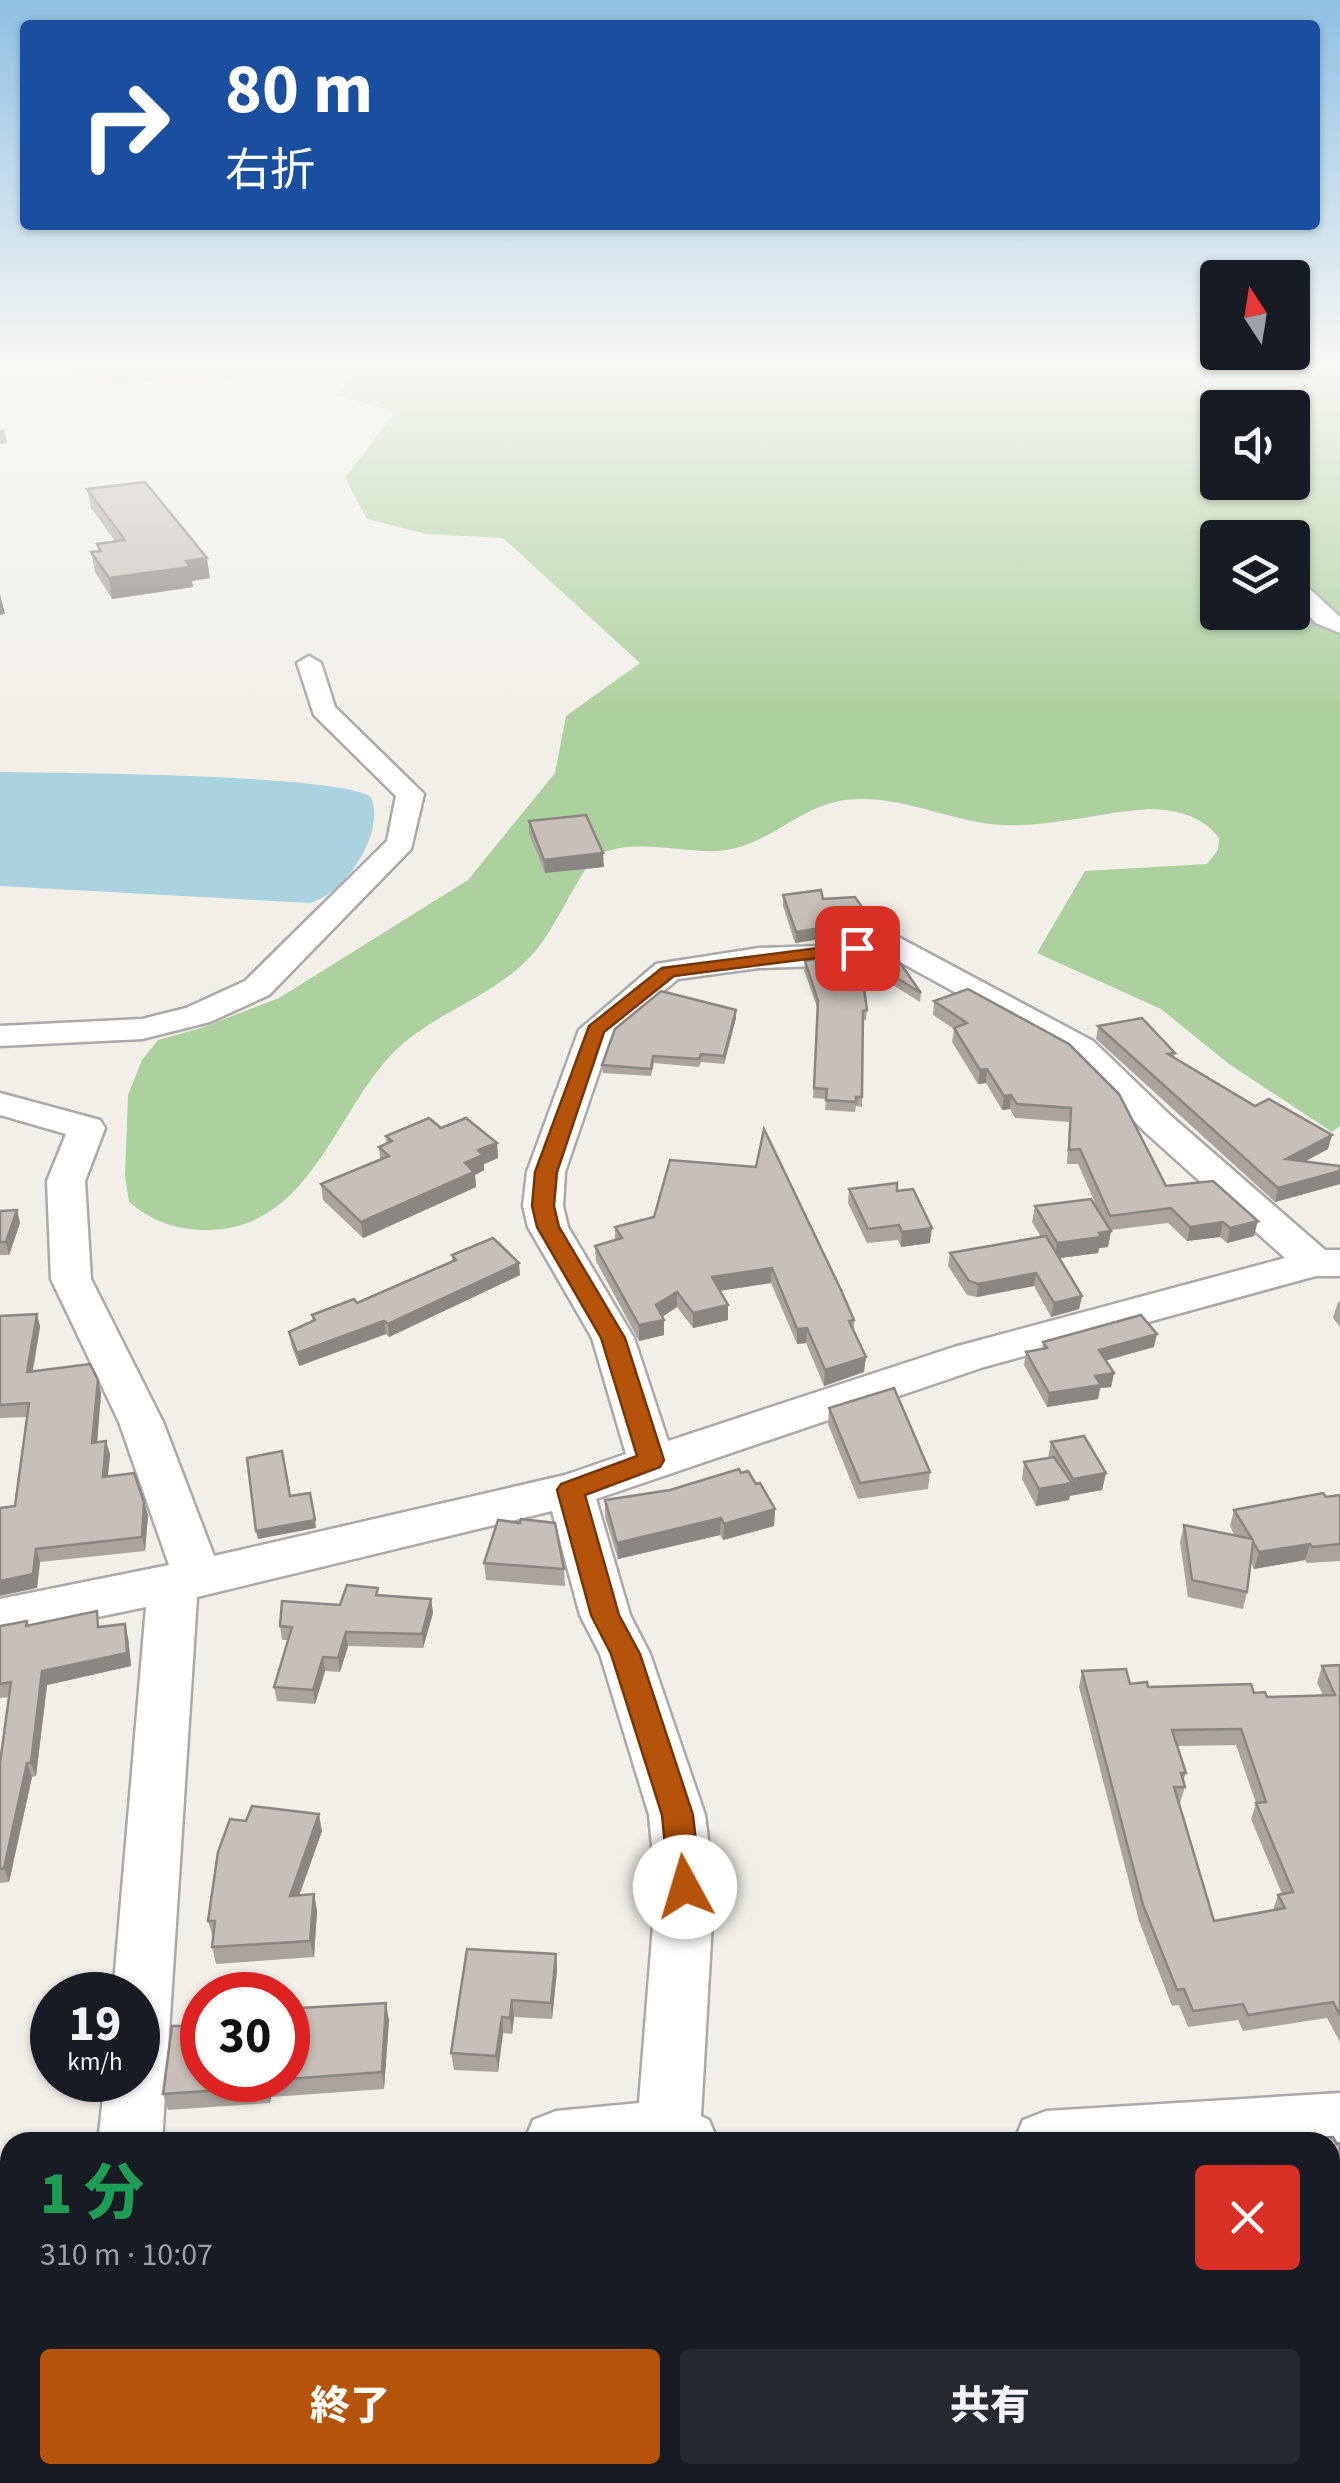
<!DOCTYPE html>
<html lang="ja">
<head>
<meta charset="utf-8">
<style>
  body { margin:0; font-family:"Source Sans 3","Noto Sans JP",sans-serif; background:#242831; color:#f1f3f6; height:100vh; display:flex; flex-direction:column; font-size:38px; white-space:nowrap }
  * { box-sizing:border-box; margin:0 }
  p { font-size:32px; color:#9ea1a6 }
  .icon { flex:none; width:55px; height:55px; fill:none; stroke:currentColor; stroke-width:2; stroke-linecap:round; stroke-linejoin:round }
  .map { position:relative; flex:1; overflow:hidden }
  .panel { position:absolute; left:0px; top:2132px; width:1340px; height:352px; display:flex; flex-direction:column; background:#171b24; border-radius:30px 30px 0 0; box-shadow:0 2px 8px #0004 }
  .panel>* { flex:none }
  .hud { position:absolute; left:20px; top:20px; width:1300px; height:210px; border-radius:10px; box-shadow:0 2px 8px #0004; background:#1a4fa0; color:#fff; overflow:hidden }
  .needle { width:65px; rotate:348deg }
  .tools { position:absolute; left:1200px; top:260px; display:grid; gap:20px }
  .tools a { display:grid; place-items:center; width:110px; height:110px; border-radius:10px; background:#171b24; box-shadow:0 2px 8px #0004; font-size:50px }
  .speed { position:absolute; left:30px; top:1972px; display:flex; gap:20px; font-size:50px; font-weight:700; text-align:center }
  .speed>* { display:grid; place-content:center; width:130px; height:130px; border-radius:50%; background:#171b24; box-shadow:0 2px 8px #0004; line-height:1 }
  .speed small { font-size:25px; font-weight:400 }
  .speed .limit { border:15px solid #d22; background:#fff; color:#111 }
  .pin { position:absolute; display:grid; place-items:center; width:85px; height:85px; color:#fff; margin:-42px; border-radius:20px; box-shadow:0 5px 15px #0006 }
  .me { position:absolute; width:110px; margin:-55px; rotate:354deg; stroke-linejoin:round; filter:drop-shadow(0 0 8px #0008) }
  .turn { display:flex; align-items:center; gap:35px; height:210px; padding:0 40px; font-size:45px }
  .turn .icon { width:130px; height:130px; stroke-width:2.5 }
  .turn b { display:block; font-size:70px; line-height:85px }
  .round { display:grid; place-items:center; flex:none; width:105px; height:105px; border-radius:10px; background:#242831 }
  .summary { display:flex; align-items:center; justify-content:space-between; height:170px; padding:0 40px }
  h1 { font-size:60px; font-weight:800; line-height:75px; color:#1e9e55 }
  .cta { display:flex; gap:20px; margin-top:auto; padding:20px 40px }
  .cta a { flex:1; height:115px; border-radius:10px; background:#b45309; color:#fff; font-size:40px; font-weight:800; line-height:115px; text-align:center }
  .cta a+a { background:#242831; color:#f1f3f6 }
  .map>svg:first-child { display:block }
</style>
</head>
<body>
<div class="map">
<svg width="1340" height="2483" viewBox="0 0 1340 2483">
  <rect width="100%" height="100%" fill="#f2efe9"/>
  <path fill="#add19e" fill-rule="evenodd" d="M 1340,367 L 1340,1126 L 1332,1132 L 1229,1064 L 1161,1009 L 1037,953 L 1085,871 L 1207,864 L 1218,850 L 1219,838 C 1201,815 1177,810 1149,809 C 1101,812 1052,827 1004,825 C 951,823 900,793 845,800 C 799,806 766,848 718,851 C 681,853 631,837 596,856 C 568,888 556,934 524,963 C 485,1000 430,1015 392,1054 C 333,1116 309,1230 206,1230 C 176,1230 152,1221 129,1202 L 125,1176 L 128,1095 L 142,1060 L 158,1040 L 201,1028 L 279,998 L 468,880 L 555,773 L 566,716 L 640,663 L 503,538 L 426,534 L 367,519 L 345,478 L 395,412 L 339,396 L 348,376 L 287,374 L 119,384 L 66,369 L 0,368 ZM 1218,408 L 1292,408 L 1292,482 L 1218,482 ZM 1218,538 L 1292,538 L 1292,612 L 1218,612 Z"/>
  <path fill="#aad3df" d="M 0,772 C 57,773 340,774 371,797 C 386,833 345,894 310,903 L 0,886 Z"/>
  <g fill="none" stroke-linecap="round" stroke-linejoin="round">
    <defs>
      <g id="minor">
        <polygon points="1292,578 1300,580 1340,617 1340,633 1316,623 1292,599"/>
        <polygon points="309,656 321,663 335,707 424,794 411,849 269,995 210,1022 142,1039 0,1046 0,1026 142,1019 186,1008 245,981 387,841 396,796 314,715 297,663"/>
        <path d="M 887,931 L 1093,1041 L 1171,1116 L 1325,1250 L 1340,1250 L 1340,1276 L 1316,1276 L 984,1367 L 596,1499 L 630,1615 L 650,1654 L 705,1815 L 714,1887 L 701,2116 L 709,2120 L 718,2142 L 524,2142 L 533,2120 L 556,2111 L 639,2103 L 656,1887 L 649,1815 L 600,1654 L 580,1615 L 552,1511 L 197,1597 L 162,2142 L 98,2142 L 105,2080 L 138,2080 L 138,1995 L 113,1995 L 146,1607 L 0,1637 L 0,1599 L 169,1565 L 119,1422 L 51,1279 L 47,1181 L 66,1134 L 0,1115 L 0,1093 L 100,1120 L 105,1128 L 85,1181 L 91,1279 L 163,1422 L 214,1556 L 565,1475 L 626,1454 L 592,1338 L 528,1227 L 523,1206 L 527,1172 L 579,1030 L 656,964 L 759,948 L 818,946 ZM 882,952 L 1069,1055 L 1145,1132 L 1285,1258 L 954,1347 L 668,1441 L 634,1338 L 568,1227 L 563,1206 L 565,1172 L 612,1034 L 678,979 L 759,968 L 818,966 Z"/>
        <polygon points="1340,2093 1340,2155 1330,2156 1330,2142 1014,2142 1023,2120 1046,2111"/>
        <polygon points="10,2386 10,2458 0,2462 0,2390"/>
      </g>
    </defs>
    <use href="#minor" stroke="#a9a9a9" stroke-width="5"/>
    <use href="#minor" fill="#fff" fill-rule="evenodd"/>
  </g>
  <g fill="#aba49e" fill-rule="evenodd">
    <polygon points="87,489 210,578 192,581 193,587 112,599 95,572 91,552 98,551 97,544 115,541 91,508"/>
    <polygon points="529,821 604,867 545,873 529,834"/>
    <polygon points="783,895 823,899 871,920 870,931 795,943 783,906"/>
    <polygon points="882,947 921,993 920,1002 861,965 867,1010 866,1020 863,1020 862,1107 856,1106 855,1112 825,1110 826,1099 813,1098 818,1010 804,970 805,961"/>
    <polygon points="968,989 1166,1186 1254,1236 1227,1243 1220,1237 1187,1241 1168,1223 1111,1230 1108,1247 1099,1248 1098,1253 1059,1258 1082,1296 1079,1309 1051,1317 1034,1286 977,1297 967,1295 948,1266 950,1253 1041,1237 1032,1222 1035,1206 1100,1214 1078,1164 1067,1164 1069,1122 1015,1118 1010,1109 1002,1110 986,1083 978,1084 952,1042 954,1029 933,1015 934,1001"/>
    <polygon points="736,1010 736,1018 724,1064 701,1062 699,1067 654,1063 651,1076 603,1073 602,1065"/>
    <polygon points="1098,1026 1175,1053 1174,1057 1328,1149 1304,1162 1340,1166 1340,1184 1275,1202 1096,1039"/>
    <polygon points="441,1128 497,1143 498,1158 484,1164 484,1170 475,1175 476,1187 363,1238 323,1200 321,1184 380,1159 379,1147 386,1144 386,1136"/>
    <polygon points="670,1160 854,1320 854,1331 864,1372 824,1386 806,1343 797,1344 771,1283 720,1291 728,1320 693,1328 677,1307 662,1317 664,1320 664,1335 639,1341 596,1261 595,1246 615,1240 615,1227 654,1217"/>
    <polygon points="849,1189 930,1243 901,1247 898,1240 867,1243 848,1203"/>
    <polygon points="17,1210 20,1223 9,1255 0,1255 0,1211"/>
    <polygon points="452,1255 520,1275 389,1337 386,1334 299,1366 291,1344 289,1332 313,1321 312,1315 357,1303 452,1262"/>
    <polygon points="1338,1302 1340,1302 1340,1327 1333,1318"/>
    <polygon points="37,1314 40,1327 33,1371 98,1380 101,1393 97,1442 106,1441 110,1455 108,1476 144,1502 148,1515 145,1551 40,1562 37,1588 15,1506 27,1417 0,1418 0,1316"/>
    <polygon points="1043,1342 1154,1347 1106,1360 1114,1373 1111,1387 1100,1388 1098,1399 1047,1407 1024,1365 1026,1352 1042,1349"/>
    <polygon points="829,1408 930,1472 928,1489 858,1499 828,1424"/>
    <polygon points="1051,1442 1106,1473 1102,1490 1070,1495 1069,1500 1036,1506 1022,1479 1024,1462 1048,1458"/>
    <polygon points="741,1473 756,1484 775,1509 774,1526 723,1540 720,1535 618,1559 605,1517 605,1500 670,1490"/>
    <polygon points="1340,1495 1340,1561 1307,1563 1305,1560 1254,1569 1251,1563 1247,1592 1243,1609 1188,1597 1180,1542 1184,1525 1235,1536 1230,1526 1234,1510"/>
    <polygon points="520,1523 564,1569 565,1586 486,1580 484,1563"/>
    <polygon points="379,1595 431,1599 433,1613 423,1648 348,1646 340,1672 325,1671 315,1704 277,1701 274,1687 288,1640 282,1640 280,1626 340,1605"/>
    <polygon points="27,1621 29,1625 101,1626 128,1637 131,1666 47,1685 36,1776 32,1777 9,1882 0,1883 0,1763 9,1697 0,1698 0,1626"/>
    <path d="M 1340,1665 L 1340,2042 L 1327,2018 L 1243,2031 L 1238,2020 L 1188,2027 L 1179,2005 L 1172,2006 L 1139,1921 L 1079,1687 L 1082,1671 L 1148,1687 L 1254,1693 L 1267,1697 L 1323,1695 L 1317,1683 L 1322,1666 ZM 1236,1745 L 1256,1803 L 1251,1819 L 1282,1894 L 1278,1895 L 1273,1910 L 1214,1921 L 1178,1803 L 1180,1803 L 1185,1787 L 1183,1782 L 1186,1773 L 1177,1746 Z"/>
    <polygon points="246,1821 322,1831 299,1895 314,1894 317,1911 314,1957 216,1964 212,1947 213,1938 208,1921"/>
    <polygon points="556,1954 557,1970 552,2019 514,2017 512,2034 503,2033 498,2072 454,2070 451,2053"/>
    <polygon points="288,2019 389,2020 384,2089 271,2097 270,2103 168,2110 163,2094 202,2080 288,2080"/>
    <polygon points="1330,2142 1340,2143 1340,2227 1330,2228"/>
    <polygon points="422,2475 440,2475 422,2479"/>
    <polygon points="1017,2475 1100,2475 1100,2477 1075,2479 1075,2483 1018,2483"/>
    <polygon points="1191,2475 1330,2475 1340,2483 1193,2483"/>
  </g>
  <g fill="#8b8681">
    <polygon points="4,429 7,443 0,444 0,430"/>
    <polygon points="207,558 210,578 192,581 193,587 112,599 109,578"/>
    <polygon points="0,594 5,614 0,615"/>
    <polygon points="603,853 604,867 545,873 544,860"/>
    <polygon points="871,920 870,931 795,943 796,932"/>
    <polygon points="736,1010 736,1018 724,1064 724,1056"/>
    <polygon points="987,1069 986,1083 978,1084 980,1070"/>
    <polygon points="1011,1095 1010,1109 1002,1110 1004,1096"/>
    <polygon points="1332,1135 1328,1149 1283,1173 1286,1159"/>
    <polygon points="497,1143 498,1158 484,1164 484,1170 475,1175 476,1187 363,1238 361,1222 465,1163 478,1150"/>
    <polygon points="1340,1171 1340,1184 1275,1202 1278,1188"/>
    <polygon points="17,1210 20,1223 9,1255 6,1242"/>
    <polygon points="1258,1221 1254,1236 1227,1243 1230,1228"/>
    <polygon points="1223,1222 1220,1237 1187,1241 1190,1227"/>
    <polygon points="932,1228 930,1243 901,1247 902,1232"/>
    <polygon points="1111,1231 1108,1247 1099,1248 1098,1253 1054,1259 1057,1243"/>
    <polygon points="519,1263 520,1275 389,1337 388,1324"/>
    <polygon points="772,1268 771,1283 712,1292 712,1277"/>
    <polygon points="1036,1273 1034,1286 977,1297 978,1284"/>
    <polygon points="677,1292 677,1307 656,1321 656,1305"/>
    <polygon points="1082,1296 1079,1309 1051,1317 1054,1303"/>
    <polygon points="728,1305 728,1320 693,1328 693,1313"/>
    <polygon points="37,1314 40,1327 30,1385 27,1372"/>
    <polygon points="664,1320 664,1335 639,1341 639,1325"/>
    <polygon points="384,1321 386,1334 299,1366 297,1353"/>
    <polygon points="807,1328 806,1343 797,1344 797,1329"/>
    <polygon points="1157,1334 1154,1347 1097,1363 1099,1350"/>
    <polygon points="866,1357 864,1372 824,1386 825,1370"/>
    <polygon points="1114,1373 1111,1387 1100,1388 1098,1399 1047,1407 1049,1393 1095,1376"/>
    <polygon points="98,1380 101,1393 96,1456 92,1443"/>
    <polygon points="106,1441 110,1455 106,1490 103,1477"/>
    <polygon points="1106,1473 1102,1490 1070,1496 1073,1479"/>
    <polygon points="1072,1483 1069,1500 1036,1506 1039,1489"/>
    <polygon points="144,1502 148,1515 145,1551 142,1537"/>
    <polygon points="775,1509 774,1526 723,1540 724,1524"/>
    <polygon points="721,1518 720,1535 618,1559 617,1543"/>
    <polygon points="315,1520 316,1528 258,1539 256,1531"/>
    <polygon points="1310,1544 1305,1560 1254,1569 1259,1552"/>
    <polygon points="36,1549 40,1562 37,1588 0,1596 0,1581"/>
    <polygon points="431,1599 433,1613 423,1648 422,1634"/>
    <polygon points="125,1624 128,1637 131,1666 47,1685 36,1776 31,1763 42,1671"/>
    <polygon points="346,1632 348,1646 340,1672 338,1658"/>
    <polygon points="323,1657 325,1671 315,1704 313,1690"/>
    <polygon points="27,1763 32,1777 9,1882 4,1868"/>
    <polygon points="319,1814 322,1831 293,1913 290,1896"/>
    <polygon points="314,1894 317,1911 314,1957 310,1941"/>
    <polygon points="556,1954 557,1970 552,2019 551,2003"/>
    <polygon points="512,2000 514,2017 512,2034 510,2018"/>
    <polygon points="386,2003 389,2020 384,2089 382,2072"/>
    <polygon points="502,2017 503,2033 498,2072 496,2056"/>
    <polygon points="267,2081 271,2097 270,2103 266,2087"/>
  </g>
  <g fill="#c7bfb8" stroke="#8b8681" stroke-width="2.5" fill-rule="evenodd">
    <polygon points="145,482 207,558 186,561 190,567 109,578 91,552 101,551 97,544 125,540 87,489"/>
    <polygon points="586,815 603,853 544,860 529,821"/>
    <polygon points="821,890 823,899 855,897 871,920 796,932 783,895"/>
    <polygon points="882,947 893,953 921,993 859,954 867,1010 863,1011 862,1097 856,1097 856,1102 826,1100 827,1089 814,1088 818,1001 805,961"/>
    <polygon points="968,989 1069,1044 1119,1094 1166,1186 1213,1181 1258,1221 1230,1228 1223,1222 1190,1227 1171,1208 1110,1216 1080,1149 1069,1150 1071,1108 1017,1104 1011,1095 1004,1096 987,1069 980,1070 954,1028 967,1023 934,1001"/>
    <polygon points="661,991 736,1010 724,1056 701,1054 699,1059 653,1056 651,1069 602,1065 615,1029"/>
    <polygon points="1142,1018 1175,1053 1168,1054 1255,1106 1269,1099 1332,1135 1286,1159 1340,1166 1340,1171 1278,1188 1098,1026"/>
    <polygon points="429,1118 441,1128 466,1118 497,1143 478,1150 483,1155 465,1163 474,1172 361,1222 321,1184 389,1156 379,1147 392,1141 386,1136"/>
    <polygon points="764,1129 841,1290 854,1320 849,1321 866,1357 825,1370 807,1328 797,1329 772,1268 712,1277 728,1305 693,1313 677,1292 656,1305 664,1320 639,1325 595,1246 622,1238 615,1227 654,1217 670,1160 756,1167"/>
    <polygon points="897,1183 897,1191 913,1189 932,1228 902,1232 899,1225 868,1229 849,1189"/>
    <polygon points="1091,1199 1111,1231 1099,1233 1101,1237 1057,1243 1035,1206"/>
    <polygon points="17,1210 6,1242 0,1242 0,1211"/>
    <polygon points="1046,1236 1082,1296 1054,1303 1036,1273 978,1284 969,1281 950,1253"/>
    <polygon points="493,1238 519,1263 388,1324 384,1321 297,1353 289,1332 315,1320 312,1315 354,1299 357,1303 412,1279 456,1260 452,1255"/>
    <polygon points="37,1314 27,1372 90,1364 98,1380 92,1443 106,1441 103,1477 134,1473 144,1502 142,1537 36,1549 33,1574 0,1581 0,1508 15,1506 29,1403 0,1405 0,1316"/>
    <polygon points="1141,1315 1157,1334 1099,1350 1114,1373 1095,1376 1101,1385 1049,1393 1026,1352 1047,1348 1043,1342"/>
    <polygon points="894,1388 930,1472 860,1483 829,1408"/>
    <polygon points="1084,1436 1106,1473 1073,1479 1051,1442"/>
    <polygon points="282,1451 290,1496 310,1493 315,1520 256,1531 247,1458"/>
    <polygon points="1054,1457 1072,1483 1039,1489 1024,1462"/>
    <polygon points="739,1469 741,1473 748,1471 756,1484 760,1483 775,1509 724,1524 721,1518 617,1543 605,1500 670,1490"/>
    <polygon points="1323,1493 1326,1497 1340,1495 1340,1544 1312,1547 1310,1544 1259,1552 1253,1542 1247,1592 1192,1580 1184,1525 1252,1539 1234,1510"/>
    <polygon points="521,1519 555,1523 564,1569 484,1563 498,1520 520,1523"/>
    <polygon points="347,1585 378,1588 376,1595 431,1599 422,1634 346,1632 338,1658 323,1657 313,1690 274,1687 292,1627 280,1626 282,1601 340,1605"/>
    <polygon points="97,1611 98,1627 125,1624 127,1653 42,1671 31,1763 27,1763 4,1868 0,1869 0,1763 11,1682 0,1684 0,1626 27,1621 26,1626"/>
    <path d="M 1340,1665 L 1340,2015 L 1333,2002 L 1248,2015 L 1243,2004 L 1193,2011 L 1184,1989 L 1177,1990 L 1143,1905 L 1082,1671 L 1126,1669 L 1130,1684 L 1147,1682 L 1148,1687 L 1251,1684 L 1254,1693 L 1265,1692 L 1267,1697 L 1335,1695 L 1322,1666 ZM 1241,1729 L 1266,1802 L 1256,1803 L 1293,1892 L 1278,1895 L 1285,1908 L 1214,1921 L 1174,1787 L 1185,1787 L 1181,1773 L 1186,1773 L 1172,1730 Z"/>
    <polygon points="252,1806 319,1814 290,1896 314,1894 310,1941 212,1947 215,1921 208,1921 218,1852 230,1819 246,1821"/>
    <polygon points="467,1949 556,1954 551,2003 512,2000 510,2018 502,2017 496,2056 451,2053"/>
    <polygon points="386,2003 382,2072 288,2079 288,2019 299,2018 300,2008"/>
    <polygon points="190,2010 202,2010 202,2080 277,2080 267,2081 266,2087 163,2094 172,2026 188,2026"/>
    <polygon points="1333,2137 1337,2144 1340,2143 1340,2212 1330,2213 1330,2142 1250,2142"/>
    <polygon points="1340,2445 1340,2483 1271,2483 1269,2475 1330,2475 1330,2449"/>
    <polygon points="836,2475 932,2475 933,2483 838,2483"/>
    <polygon points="1024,2475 1074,2475 1075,2483 1049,2483 1047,2477 1025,2478"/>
  </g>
  <linearGradient id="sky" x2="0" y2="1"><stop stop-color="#8fc0e4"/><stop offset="0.51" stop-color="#f9f8f5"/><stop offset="1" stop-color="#f9f8f5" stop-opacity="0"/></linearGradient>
  <rect width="1340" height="715" fill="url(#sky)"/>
  <polygon fill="#b45309" stroke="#753606" stroke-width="2.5" points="857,943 866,948 863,952 674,976 604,1032 557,1172 554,1206 559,1227 625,1338 664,1460 660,1467 585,1495 619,1615 640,1654 693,1815 701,1887 696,1897 685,1901 674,1897 669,1887 662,1815 611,1654 591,1615 557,1490 561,1484 637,1456 601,1338 537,1227 532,1206 535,1172 589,1026 662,968"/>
</svg>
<div class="tools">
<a><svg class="needle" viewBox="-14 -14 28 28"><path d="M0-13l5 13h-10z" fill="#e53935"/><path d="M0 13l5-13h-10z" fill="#9ea1a6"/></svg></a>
<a><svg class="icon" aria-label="sound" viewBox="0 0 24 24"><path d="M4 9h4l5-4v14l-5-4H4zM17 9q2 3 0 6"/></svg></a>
<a><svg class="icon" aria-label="layers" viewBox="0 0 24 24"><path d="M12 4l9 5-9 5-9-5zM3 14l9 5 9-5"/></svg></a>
</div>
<div class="speed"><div>19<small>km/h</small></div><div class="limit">30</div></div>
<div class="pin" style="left:857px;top:948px;background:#d93025"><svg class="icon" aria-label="arrive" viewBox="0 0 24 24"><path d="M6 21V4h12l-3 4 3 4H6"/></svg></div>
<svg class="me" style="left:685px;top:1887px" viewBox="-20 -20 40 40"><circle r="19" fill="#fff"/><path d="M0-13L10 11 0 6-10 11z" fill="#b45309"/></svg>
<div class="hud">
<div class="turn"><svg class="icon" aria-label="right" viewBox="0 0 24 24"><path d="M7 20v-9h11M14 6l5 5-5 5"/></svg><div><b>80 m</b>右折</div></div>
</div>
<section class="panel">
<div class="summary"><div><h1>1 分</h1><p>310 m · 10:07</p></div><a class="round" style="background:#d93025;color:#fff"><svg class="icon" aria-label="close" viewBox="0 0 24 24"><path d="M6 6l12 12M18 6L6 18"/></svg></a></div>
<div class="cta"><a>終了</a><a>共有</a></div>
</section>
</div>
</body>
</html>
